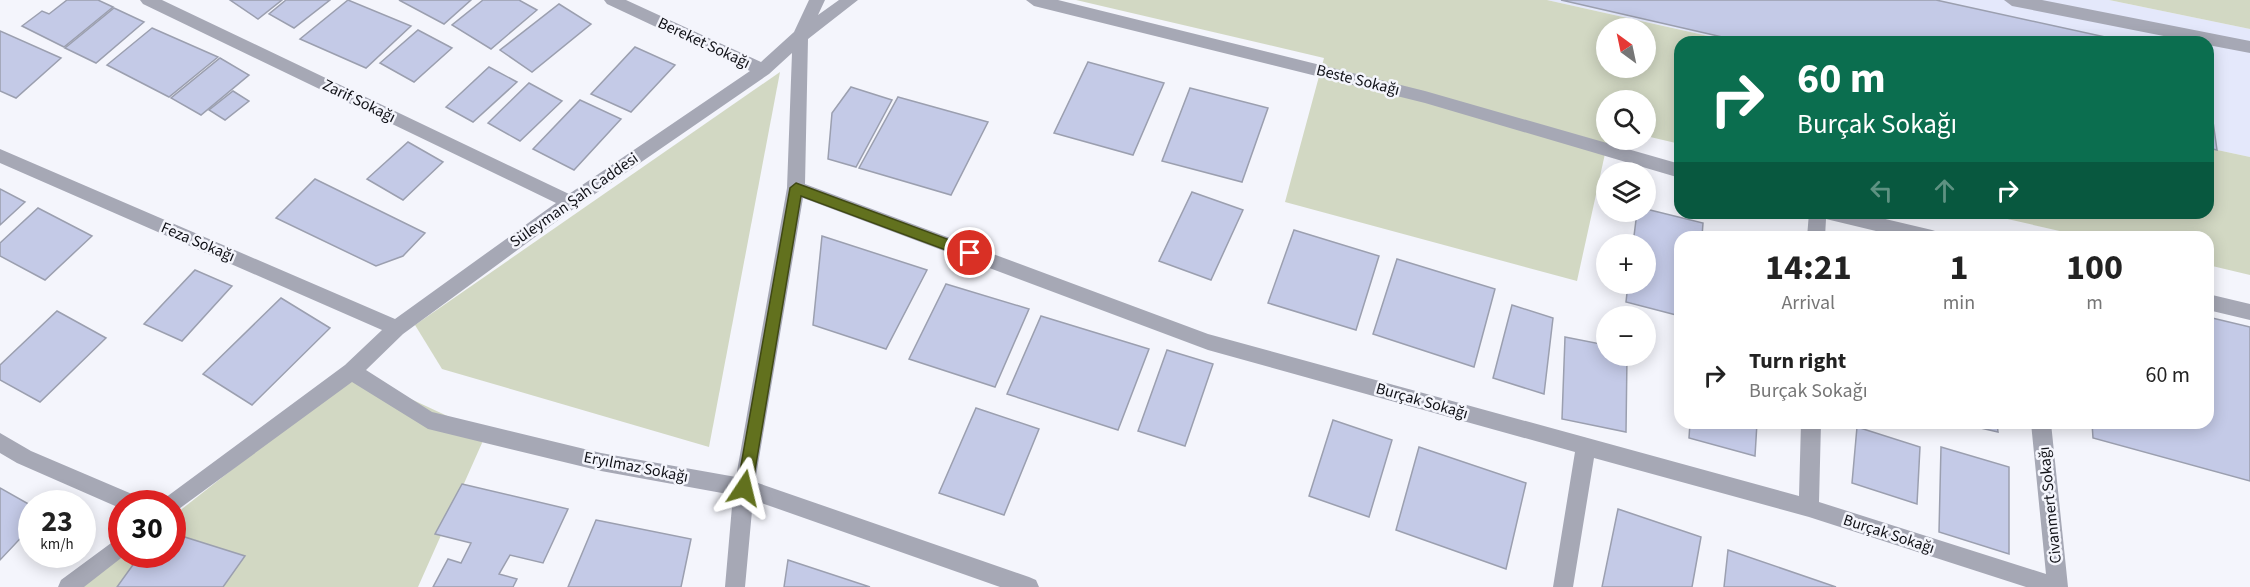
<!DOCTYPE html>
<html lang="en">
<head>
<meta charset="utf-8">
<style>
  body { margin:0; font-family:"Source Sans 3",sans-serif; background:#f6f6f6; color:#222; height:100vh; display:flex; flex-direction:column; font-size:22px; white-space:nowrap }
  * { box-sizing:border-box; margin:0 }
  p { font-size:20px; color:#767676 }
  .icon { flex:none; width:33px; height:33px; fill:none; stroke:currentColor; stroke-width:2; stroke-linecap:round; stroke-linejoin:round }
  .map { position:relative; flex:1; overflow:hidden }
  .side { position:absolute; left:1674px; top:231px; width:540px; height:198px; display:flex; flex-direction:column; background:#fff; border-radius:18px; box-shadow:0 3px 15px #0003 }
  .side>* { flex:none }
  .top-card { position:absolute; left:1674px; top:36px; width:540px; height:183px; border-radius:18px; box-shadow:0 3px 15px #0003; background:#0b6e4f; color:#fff; overflow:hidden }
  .needle { width:39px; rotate:327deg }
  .controls { position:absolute; left:1596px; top:18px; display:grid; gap:12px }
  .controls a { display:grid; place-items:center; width:60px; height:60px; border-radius:50%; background:#fff; box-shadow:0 3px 15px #0003; font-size:30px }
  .speed { position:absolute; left:18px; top:490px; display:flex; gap:12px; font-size:30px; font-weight:700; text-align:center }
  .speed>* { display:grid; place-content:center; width:78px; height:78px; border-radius:50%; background:#fff; box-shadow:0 3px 15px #0003; line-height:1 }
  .speed small { font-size:15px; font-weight:400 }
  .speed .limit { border:9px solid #d22; background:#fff; color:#111 }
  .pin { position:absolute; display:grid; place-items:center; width:51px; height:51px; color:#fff; margin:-26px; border:3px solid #fff; border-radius:50%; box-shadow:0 2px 6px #0007 }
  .me { position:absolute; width:66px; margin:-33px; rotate:10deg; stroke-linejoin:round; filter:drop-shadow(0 0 4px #0008) }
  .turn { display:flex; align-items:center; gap:21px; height:126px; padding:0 24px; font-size:27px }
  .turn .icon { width:78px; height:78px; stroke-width:2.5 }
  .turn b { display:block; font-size:42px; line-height:51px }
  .lanes { display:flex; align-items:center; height:57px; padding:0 24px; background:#0003; justify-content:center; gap:30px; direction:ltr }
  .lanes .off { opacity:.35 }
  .eta { display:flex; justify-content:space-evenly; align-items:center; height:102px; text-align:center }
  .eta b { font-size:36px; font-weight:700; line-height:42px }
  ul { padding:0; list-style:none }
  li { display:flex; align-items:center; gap:18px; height:84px; padding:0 24px }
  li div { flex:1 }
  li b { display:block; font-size:22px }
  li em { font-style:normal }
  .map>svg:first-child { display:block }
</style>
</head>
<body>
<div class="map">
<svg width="2250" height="587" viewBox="0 0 2250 587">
  <rect width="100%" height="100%" fill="#f4f5fc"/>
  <polygon fill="#e4e8fb" points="1547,0 2109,0 2250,29 2250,157 2208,148 2208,42 1735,42"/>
  <g fill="#d2d8c3" fill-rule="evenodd">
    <path d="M 1076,0 L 1547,0 L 1735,42 L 1680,42 L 1680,144 L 1646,136 L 1646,100 L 1606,100 L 1608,140 L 1577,281 L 1285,202 L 1324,58 ZM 1606,28 L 1646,28 L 1646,68 L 1606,68 Z"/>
    <polygon points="2109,0 2250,0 2250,29"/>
    <polygon points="780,72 709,447 442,369 415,325"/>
    <polygon points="2208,148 2250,157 2250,275 2208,265 2208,237 2086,237 1981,213 2208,213"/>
    <polygon points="355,373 486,434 418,587 83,587 123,555 172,555 173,516"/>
  </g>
  <g fill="#c4cae7" stroke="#9b9faf" stroke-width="1.5">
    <polygon points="67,0 98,0 113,7 64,47 22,26 42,11 49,14"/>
    <polygon points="230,0 282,0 258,19"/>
    <polygon points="286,0 330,0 294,28 269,14"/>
    <polygon points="348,0 411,26 366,68 300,39"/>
    <polygon points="399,0 471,0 444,24"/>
    <polygon points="483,0 519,0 537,10 491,49 452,25"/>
    <polygon points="1561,0 1936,0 2128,42 1744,42"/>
    <polygon points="559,4 591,24 532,72 500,50"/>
    <polygon points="114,8 144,22 96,63 65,48"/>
    <polygon points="152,28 218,57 169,97 107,65"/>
    <polygon points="418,30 452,48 414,82 380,63"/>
    <polygon points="0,31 61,58 16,98 0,91"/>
    <polygon points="635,47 675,65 631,112 591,94"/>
    <polygon points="220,58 249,75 201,115 171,98"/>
    <polygon points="1088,62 1164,83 1133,155 1054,133"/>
    <polygon points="489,67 517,82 473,122 446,107"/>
    <polygon points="529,83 562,101 520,141 488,123"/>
    <polygon points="2208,86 2217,150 2208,148"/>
    <polygon points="851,87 892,100 856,167 828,159 832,113"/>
    <polygon points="1190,88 1268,108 1242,182 1162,161"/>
    <polygon points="233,91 249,101 225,120 209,110"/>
    <polygon points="898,97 988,122 951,195 859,168"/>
    <polygon points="580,100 621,119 574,170 533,149"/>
    <polygon points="408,142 443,162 403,200 367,179"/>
    <polygon points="315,179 425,233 403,256 376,266 276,218"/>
    <polygon points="0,189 25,202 0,225"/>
    <polygon points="1192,192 1243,210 1211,280 1159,261"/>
    <polygon points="38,208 92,236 45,280 0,256 0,243"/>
    <polygon points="1646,209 1703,223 1702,237 1680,237 1680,316 1626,302 1628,284 1646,284 1646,244 1633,244 1637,212 1646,212"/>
    <polygon points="1294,230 1379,256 1356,330 1268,303"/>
    <polygon points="822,236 927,270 886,349 813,325"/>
    <polygon points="1397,259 1495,289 1474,367 1373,334"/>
    <polygon points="195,270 232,286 182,341 144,324"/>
    <polygon points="946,284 1029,309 995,387 909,359"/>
    <polygon points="281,298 330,328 252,405 203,374"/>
    <polygon points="1512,305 1553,318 1544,394 1493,378"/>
    <polygon points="57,311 106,338 40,402 0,380 0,365"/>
    <polygon points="1041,316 1149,349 1118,430 1007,394"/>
    <polygon points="2208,317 2250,327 2250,481 2093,438 2092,423 2208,423"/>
    <polygon points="1565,337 1606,345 1606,356 1627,356 1626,432 1562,419"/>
    <polygon points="1167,350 1213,364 1185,446 1138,431"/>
    <polygon points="976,408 1039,429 1004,515 939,493"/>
    <polygon points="1333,420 1392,440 1369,517 1309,496"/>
    <polygon points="1690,423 1757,423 1755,456 1689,438"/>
    <polygon points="1959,423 1997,423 1998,432"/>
    <polygon points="1857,427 1920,447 1917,504 1852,483"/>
    <polygon points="1419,447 1526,483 1506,569 1396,530"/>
    <polygon points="1941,447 2009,467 2009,554 1939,532"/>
    <polygon points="462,484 568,509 543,563 510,555 499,574 517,579 513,587 433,587 448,559 461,563 471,543 435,534"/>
    <polygon points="0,488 32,506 32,526 0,560"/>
    <polygon points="1618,509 1701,537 1692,587 1602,587"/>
    <polygon points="596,520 691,539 681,587 568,587"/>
    <polygon points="172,533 245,556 223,587 117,587 140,555 172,555"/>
    <polygon points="1728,550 1836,587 1724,587"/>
    <polygon points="788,560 870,587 784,587"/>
  </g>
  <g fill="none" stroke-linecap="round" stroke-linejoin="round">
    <g fill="#a6a8b5" fill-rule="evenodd">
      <path d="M 140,0 L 162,0 L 569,194 L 750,71 L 607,4 L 604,0 L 626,0 L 761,62 L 794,32 L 809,0 L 825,0 L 818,15 L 839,0 L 858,0 L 808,39 L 805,184 L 1208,334 L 1799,496 L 1801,423 L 1821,423 L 1819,502 L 2046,574 L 2031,423 L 2051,423 L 2068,587 L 2026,587 L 1809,517 L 1594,458 L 1573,587 L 1553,587 L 1575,452 L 1208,350 L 803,198 L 755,482 L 1029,577 L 1036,580 L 1039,587 L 1000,587 L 753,500 L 745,587 L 725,587 L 733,495 L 601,471 L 428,429 L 352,382 L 172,514 L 172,504 L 163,504 L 165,498 L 345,365 L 382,330 L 0,163 L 0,149 L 395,319 L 556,203 L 143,4 ZM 792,53 L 787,188 L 736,477 L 601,453 L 432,412 L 366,370 L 403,334 L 576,207 L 769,74 Z"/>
      <polygon points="1026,0 1058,0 1425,91 1680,164 1680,178 1425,103 1034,6"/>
      <polygon points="2004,0 2042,0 2250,41 2250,53 2208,45 2208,42 2194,42 2012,6"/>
      <polygon points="1809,213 1860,213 1932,230 1938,232 1941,237 1901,237 1826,219 1825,237 1807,237"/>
      <polygon points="2208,294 2250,304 2250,320 2208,310"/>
      <polygon points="0,433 31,451 139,497 142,504 122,504 122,509 17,463 0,453"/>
      <polygon points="122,535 122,555 125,555 84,587 58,587 61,580"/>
    </g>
  </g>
  <polygon fill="#62711e" stroke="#404914" stroke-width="1.5" points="796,183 974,249 976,253 970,259 801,196 752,488 750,493 744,495 739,493 737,488 790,188"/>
  <g text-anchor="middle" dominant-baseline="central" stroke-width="5" stroke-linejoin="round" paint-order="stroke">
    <g font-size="16" fill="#101117" stroke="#f4f5fc">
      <text transform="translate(704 43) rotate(25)">Bereket Sokağı</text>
      <text transform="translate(1358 80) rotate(14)">Beste Sokağı</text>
      <text transform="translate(359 101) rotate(26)">Zarif Sokağı</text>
      <text transform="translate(574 200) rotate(-35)">Süleyman Şah Caddesi</text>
      <text transform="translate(198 242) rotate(23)">Feza Sokağı</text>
      <text transform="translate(1422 401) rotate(16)">Burçak Sokağı</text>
      <text transform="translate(636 467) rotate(11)">Eryılmaz Sokağı</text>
      <text transform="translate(2050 505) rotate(-96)">Civanmert Sokağı</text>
      <text transform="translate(1889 534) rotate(18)">Burçak Sokağı</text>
    </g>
  </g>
</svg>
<div class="controls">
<a><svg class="needle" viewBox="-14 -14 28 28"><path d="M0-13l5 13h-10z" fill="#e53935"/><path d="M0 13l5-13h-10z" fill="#767676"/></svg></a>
<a><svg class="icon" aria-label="search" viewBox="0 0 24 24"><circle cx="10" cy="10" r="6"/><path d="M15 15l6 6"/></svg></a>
<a><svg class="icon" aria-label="layers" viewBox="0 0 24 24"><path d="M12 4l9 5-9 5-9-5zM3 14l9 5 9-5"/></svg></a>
<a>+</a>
<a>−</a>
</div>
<div class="speed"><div>23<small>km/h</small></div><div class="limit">30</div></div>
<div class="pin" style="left:970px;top:253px;background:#d93025"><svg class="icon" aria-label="arrive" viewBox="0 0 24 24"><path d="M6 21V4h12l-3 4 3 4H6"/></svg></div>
<svg class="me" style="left:744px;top:488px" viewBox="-20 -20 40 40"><path d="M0-17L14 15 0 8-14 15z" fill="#62711e" stroke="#fff" stroke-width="4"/></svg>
<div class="top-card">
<div class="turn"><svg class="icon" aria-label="right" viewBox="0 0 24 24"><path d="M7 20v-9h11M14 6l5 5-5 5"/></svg><div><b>60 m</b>Burçak Sokağı</div></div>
<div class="lanes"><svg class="icon off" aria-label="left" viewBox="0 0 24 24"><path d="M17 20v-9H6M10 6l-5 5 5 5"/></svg><svg class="icon off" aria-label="ahead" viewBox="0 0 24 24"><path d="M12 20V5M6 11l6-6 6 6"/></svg><svg class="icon" aria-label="right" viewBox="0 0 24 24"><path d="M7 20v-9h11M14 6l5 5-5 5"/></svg></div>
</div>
<section class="side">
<div class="eta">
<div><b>14:21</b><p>Arrival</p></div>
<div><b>1</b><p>min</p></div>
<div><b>100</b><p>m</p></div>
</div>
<ul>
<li><svg class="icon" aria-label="right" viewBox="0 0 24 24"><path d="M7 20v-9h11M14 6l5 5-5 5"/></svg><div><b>Turn right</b><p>Burçak Sokağı</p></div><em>60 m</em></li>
</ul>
</section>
</div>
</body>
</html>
